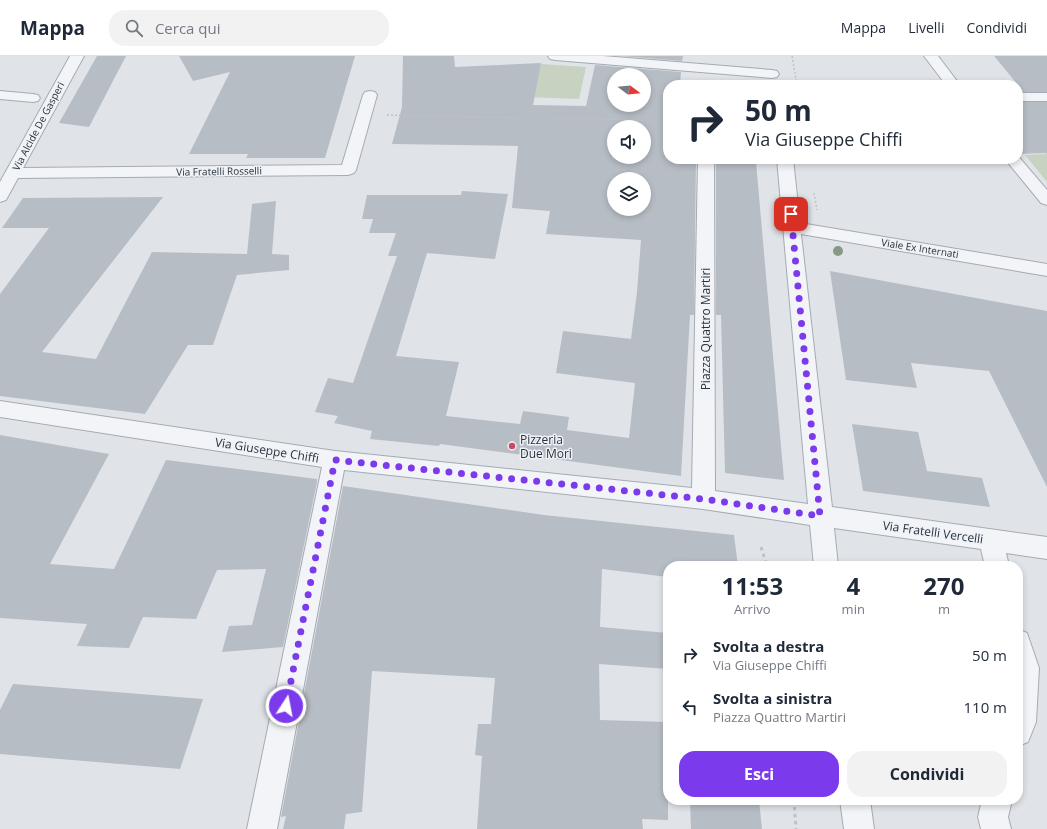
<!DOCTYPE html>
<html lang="it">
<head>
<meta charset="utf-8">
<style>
  body { margin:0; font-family:"Open Sans",sans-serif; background:#f2f2f3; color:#1f2937; height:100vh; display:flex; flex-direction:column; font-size:15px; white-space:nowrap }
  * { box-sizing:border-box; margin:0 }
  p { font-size:13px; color:#747a83 }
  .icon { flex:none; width:22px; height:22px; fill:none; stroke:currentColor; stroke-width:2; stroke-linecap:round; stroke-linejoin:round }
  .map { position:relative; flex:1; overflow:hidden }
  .sheet { position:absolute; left:663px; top:505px; width:360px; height:244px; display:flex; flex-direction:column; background:#fff; border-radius:16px; box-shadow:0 2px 6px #0003 }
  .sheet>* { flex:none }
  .banner { position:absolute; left:663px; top:24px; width:360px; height:84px; border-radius:16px; box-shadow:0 2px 6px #0003; background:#fff; color:#1f2937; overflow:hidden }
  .needle { width:26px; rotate:106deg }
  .buttons { position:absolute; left:607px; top:12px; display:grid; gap:8px }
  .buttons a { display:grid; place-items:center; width:44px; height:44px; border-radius:50%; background:#fff; box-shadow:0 2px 6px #0003; font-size:20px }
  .pin { position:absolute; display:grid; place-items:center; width:34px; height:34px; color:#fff; margin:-17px; border-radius:8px; box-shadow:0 2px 6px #0006 }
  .me { position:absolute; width:44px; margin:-22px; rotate:11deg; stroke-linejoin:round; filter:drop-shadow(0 0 3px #0008) }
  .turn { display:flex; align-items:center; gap:14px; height:84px; padding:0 16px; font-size:18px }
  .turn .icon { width:52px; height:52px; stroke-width:2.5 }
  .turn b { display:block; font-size:28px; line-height:34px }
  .eta { display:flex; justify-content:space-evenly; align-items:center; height:68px; text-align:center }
  .eta b { font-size:24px; font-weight:700; line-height:28px }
  .button { display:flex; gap:8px; margin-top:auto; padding:8px 16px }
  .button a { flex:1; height:46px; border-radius:16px; background:#7c3aed; color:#fff; font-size:16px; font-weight:700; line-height:46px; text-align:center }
  .button a+a { background:#f2f2f3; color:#1f2937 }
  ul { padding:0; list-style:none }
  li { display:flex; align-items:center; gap:12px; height:52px; padding:0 16px }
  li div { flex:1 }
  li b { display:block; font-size:15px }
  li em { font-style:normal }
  header { display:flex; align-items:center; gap:24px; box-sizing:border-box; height:56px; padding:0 20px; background:#fff; border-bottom:1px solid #e0e1e3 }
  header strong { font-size:19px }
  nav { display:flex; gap:22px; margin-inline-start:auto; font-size:14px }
  .search { width:280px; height:36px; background:#f2f2f3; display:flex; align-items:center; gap:10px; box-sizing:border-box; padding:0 14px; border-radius:16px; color:#747a83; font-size:15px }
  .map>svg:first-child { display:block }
</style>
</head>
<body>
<header>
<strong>Mappa</strong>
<div class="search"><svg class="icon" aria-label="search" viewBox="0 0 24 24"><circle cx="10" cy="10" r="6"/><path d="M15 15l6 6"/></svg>Cerca qui</div>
<nav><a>Mappa</a><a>Livelli</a><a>Condividi</a></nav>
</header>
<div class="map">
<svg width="1047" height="773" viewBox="0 0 1047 773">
  <rect width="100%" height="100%" fill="#e0e4e8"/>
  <g fill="#c7d2c1">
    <polygon points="541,8 586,11 579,43 526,41"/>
    <polygon points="1045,94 1047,94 1047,126 1025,99 1046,98"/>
  </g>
  <g fill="#b7bdc5" fill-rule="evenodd">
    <polygon points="97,0 126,0 89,71 59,67"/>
    <polygon points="179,0 355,0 325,102 246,102 248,98 189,98 230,16 193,25"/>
    <path d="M 403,0 L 454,0 L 455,11 L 541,7 L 533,49 L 586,50 L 595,9 L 681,16 L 680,29 L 668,29 L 668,103 L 696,103 L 694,259 L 690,259 L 681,420 L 440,388 L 439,390 L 370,383 L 372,375 L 334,367 L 338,360 L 315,356 L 328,322 L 353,327 L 397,200 L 388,200 L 396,177 L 369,177 L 373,163 L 362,163 L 367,139 L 461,139 L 462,135 L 508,138 L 495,203 L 427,197 L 396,300 L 459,306 L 446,360 L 520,368 L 523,355 L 569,361 L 567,374 L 629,382 L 635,327 L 556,317 L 563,275 L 631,283 L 637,236 L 641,184 L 546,178 L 550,155 L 512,152 L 518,90 L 392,88 L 402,51 ZM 614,19 L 644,19 L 644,49 L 614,49 ZM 614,71 L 644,71 L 644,101 L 614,101 ZM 614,123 L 644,123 L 644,153 L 614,153 Z"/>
    <polygon points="621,0 683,0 682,5"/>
    <polygon points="994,0 1047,0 1047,36 1018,36 1018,29"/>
    <polygon points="1018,46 1047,46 1047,97 1018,98"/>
    <polygon points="716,103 756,106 784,424 725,417 721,259 716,259"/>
    <polygon points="163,141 42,296 96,303 152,196 247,198 252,148 276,145 272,198 289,199 289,214 237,219 213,289 188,289 145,358 0,340 0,238 49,172 2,172 23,142"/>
    <polygon points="830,215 1047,255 1047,431 989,315 911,307 917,332 846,324"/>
    <polygon points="852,368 918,376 927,415 982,422 990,451 863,435"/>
    <polygon points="0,379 109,398 50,508 114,513 166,404 317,423 317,426 283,591 222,596 229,570 252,569 266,513 217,514 196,563 143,561 129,592 77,590 87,568 0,562"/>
    <polygon points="343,430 544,459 734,479 738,510 668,510 668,521 602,513 600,571 668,577 668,613 599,608 600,664 668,666 668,764 642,763 643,773 477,773 482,700 475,699 478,668 491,668 495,622 372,615 362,756 346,758 344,773 283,773 286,760 281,761"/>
    <polygon points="13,628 64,632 203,643 180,713 0,698 0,654"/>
    <polygon points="690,744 759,744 762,773 691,773"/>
  </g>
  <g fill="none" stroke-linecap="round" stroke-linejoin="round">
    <defs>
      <g id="minor">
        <polygon points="70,0 84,0 23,112 342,109 363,39 365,36 370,35 375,36 377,39 356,114 354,117 348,119 18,122 6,144 0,146 0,126"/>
        <polygon points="548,0 603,0 772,14 777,15 779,18 777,21 772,22 555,4 550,3"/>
        <polygon points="924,0 938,0 960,29 946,29"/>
        <polygon points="0,35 33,38 38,39 40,42 38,45 33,46 0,43"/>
        <rect x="1018" y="37" width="29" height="8"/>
        <polygon points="1018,100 1047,134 1047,149 1041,147 1005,103 1018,103"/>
        <polygon points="698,103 714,103 715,435 808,448 777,103 793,103 800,167 1047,208 1047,220 801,178 832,451 1047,481 1047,503 1006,497 1009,510 985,510 981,493 834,472 838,510 814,510 810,469 703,453 344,414 277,773 247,773 322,411 0,361 0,345 335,395 692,432"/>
        <polygon points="1018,573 1027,577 1039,612 1036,666 1028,686 1018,690"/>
        <polygon points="840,744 870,744 874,773 844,773"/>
        <polygon points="982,744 1012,744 1008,761 1011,773 981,773 978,761"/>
      </g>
    </defs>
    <use href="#minor" stroke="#a5abb2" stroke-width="2"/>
    <g stroke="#bec2c7" stroke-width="1.5" stroke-dasharray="2 2" stroke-linecap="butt">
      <polyline points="792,0 797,29"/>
      <polyline points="387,59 521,62"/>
      <polyline points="553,62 643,64"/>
      <polyline points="662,64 668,64"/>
      <polyline points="814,137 817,154"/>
    </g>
    <g stroke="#bec2c7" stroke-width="3" stroke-dasharray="3.5 3.5" stroke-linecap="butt">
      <polyline points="761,491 767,510"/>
      <polyline points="794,744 796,773"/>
    </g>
    <use href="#minor" fill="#f2f4f7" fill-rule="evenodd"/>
  </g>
  <circle fill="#889887" cx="838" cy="195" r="5"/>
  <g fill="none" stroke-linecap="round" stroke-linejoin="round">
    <polyline stroke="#7c3aed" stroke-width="7" stroke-dasharray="0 12.6" points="286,650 335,404 703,443 820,460 791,158"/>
  </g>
  <circle fill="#c84a67" stroke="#eff2f6" stroke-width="1.5" cx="512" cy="390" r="4"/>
  <g text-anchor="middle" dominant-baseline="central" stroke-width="3" stroke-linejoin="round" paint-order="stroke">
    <g font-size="10" fill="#29333f" stroke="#eff2f6">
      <text transform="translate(38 70) rotate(-62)">Via Alcide De Gasperi</text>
      <text transform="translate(219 115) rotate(-1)">Via Fratelli Rosselli</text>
      <text transform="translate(920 192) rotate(9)">Viale Ex Internati</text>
    </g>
    <g font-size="12" fill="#29333f" stroke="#eff2f6">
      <text transform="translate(705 273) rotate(-90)">Piazza Quattro Martiri</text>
      <text transform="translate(267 394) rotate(9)">Via Giuseppe Chiffi</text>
      <text transform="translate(933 476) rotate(8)">Via Fratelli Vercelli</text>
    </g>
    <g font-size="12" fill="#29333f" stroke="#eff2f6" text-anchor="start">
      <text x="520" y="383">Pizzeria<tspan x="520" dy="14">Due Mori</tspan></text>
    </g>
  </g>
</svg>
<div class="buttons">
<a><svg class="needle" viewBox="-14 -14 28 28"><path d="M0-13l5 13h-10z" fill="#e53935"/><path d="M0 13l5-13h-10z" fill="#747a83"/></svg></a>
<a><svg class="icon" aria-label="sound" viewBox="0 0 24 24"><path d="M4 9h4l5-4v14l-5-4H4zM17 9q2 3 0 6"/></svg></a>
<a><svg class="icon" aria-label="layers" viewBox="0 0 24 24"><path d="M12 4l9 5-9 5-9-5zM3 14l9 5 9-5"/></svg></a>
</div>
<div class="pin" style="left:791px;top:158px;background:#d93025"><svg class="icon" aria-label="arrive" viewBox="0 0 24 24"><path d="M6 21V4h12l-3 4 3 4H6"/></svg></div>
<svg class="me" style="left:286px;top:650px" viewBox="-20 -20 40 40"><circle r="17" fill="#7c3aed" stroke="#fff" stroke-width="3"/><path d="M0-11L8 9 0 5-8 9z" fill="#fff"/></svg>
<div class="banner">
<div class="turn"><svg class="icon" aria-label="right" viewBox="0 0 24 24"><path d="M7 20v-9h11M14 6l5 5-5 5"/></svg><div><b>50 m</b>Via Giuseppe Chiffi</div></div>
</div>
<section class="sheet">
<div class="eta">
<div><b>11:53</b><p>Arrivo</p></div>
<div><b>4</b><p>min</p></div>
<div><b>270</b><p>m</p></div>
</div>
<ul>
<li><svg class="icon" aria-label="right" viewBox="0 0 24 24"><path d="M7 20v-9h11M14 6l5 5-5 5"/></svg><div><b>Svolta a destra</b><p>Via Giuseppe Chiffi</p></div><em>50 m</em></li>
<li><svg class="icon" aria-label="left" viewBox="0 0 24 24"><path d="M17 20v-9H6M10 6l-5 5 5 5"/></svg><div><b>Svolta a sinistra</b><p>Piazza Quattro Martiri</p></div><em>110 m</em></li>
</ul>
<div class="button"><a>Esci</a><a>Condividi</a></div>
</section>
</div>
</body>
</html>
